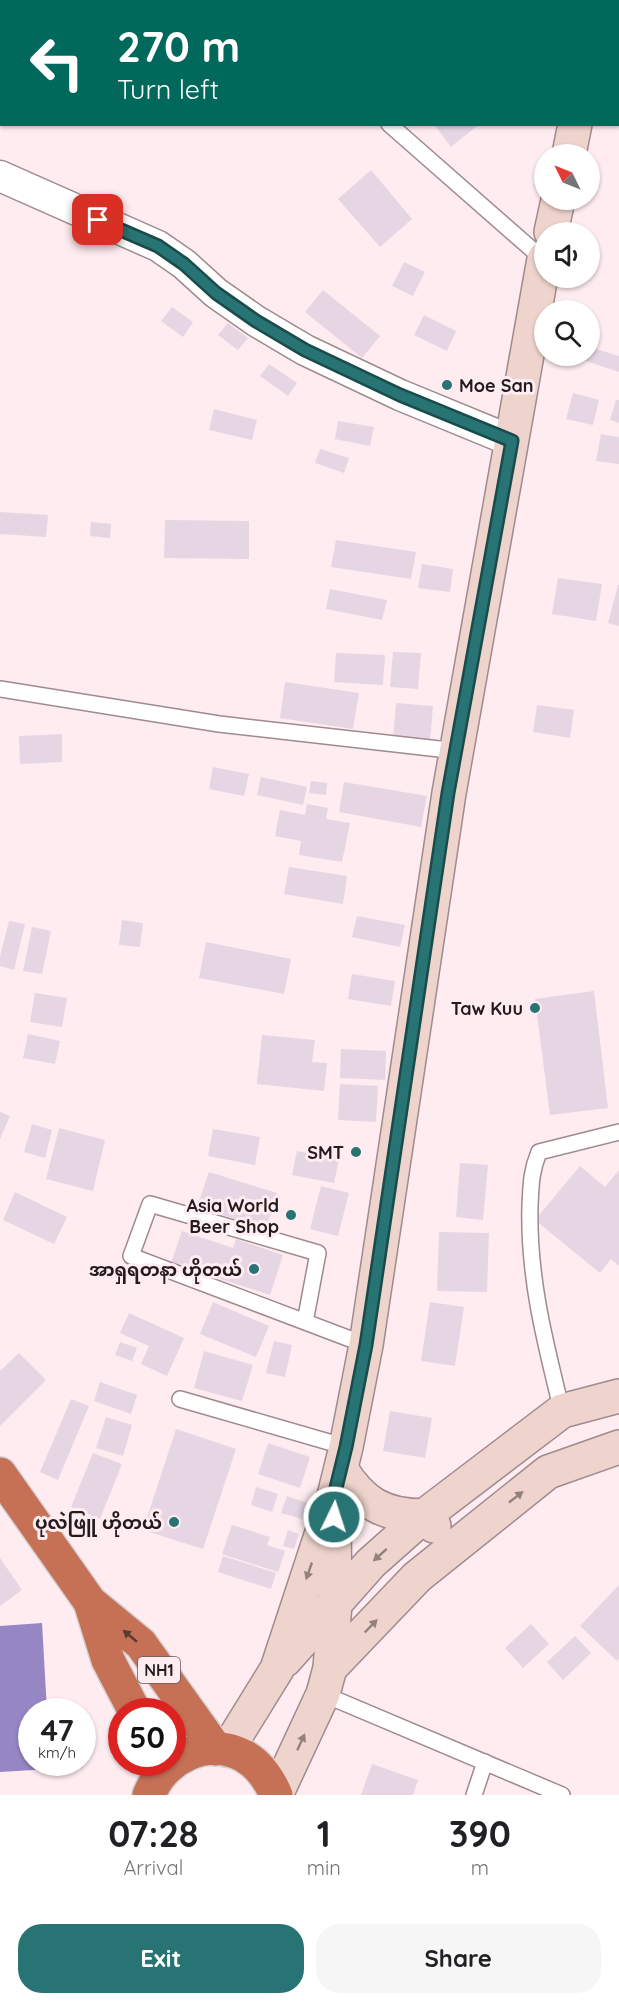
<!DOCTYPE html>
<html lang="en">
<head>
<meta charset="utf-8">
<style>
  body { margin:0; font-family:Quicksand,"Noto Sans Myanmar",sans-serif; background:#f6f6f6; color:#202124; height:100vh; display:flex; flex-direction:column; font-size:22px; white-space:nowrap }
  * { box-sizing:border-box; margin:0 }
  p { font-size:20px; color:#757577 }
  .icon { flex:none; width:33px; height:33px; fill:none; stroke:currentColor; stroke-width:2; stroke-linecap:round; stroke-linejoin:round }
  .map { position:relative; height:1795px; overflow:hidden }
  .side { display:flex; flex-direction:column; background:#fff; flex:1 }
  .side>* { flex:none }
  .top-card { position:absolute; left:0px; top:0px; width:620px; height:126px; box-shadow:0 2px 4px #0004; background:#00695c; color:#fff; overflow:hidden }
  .needle { width:39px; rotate:313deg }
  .fabs { position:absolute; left:534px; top:144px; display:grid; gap:12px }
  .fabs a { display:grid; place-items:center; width:66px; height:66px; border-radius:50%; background:#fff; box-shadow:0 2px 4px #0004; font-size:30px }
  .speed { position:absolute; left:18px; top:1698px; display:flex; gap:12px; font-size:30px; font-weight:700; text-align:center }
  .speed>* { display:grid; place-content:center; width:78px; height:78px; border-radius:50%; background:#fff; box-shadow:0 2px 4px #0004; line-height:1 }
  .speed small { font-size:15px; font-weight:400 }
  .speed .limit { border:9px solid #d22; background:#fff; color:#111 }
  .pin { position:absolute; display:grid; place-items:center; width:51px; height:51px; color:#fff; margin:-26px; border-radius:12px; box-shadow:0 3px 9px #0006 }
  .me { position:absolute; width:66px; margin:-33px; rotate:4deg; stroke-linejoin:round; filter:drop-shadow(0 0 4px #0008) }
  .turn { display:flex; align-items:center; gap:21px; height:126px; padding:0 18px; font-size:27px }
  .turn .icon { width:78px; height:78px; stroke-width:2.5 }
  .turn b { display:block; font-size:42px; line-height:51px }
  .eta { display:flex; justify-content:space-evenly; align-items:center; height:102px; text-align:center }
  .eta b { font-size:36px; font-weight:700; line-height:42px }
  .action { display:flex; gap:12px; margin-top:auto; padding:12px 18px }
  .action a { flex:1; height:69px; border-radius:24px; background:#287373; color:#fff; font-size:24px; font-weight:700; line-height:69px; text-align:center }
  .action a+a { background:#f6f6f6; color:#202124 }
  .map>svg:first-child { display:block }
</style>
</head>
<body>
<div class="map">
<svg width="619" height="1795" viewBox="0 0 619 1795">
  <rect width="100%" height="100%" fill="#feecf0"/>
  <polygon fill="#9786c4" points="42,1623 47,1711 32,1712 32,1762 50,1763 50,1769 0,1772 0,1626"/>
  <g fill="#e6d6e4">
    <polygon points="434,124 479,124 451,147"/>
    <polygon points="371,170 412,219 380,247 338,199"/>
    <polygon points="404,262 425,272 413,296 392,286"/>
    <polygon points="323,290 380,336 362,358 305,312"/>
    <polygon points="172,307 193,322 183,337 161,321"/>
    <polygon points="424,315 456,331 447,351 414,335"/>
    <polygon points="228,323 248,338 238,350 218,335"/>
    <polygon points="590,347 619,356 619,372 577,358 578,356 590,356"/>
    <polygon points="269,364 297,383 288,396 260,376"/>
    <polygon points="573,393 599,400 593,425 566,419"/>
    <polygon points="616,400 619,400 619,423 610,420"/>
    <polygon points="214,409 257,420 252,440 209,430"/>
    <polygon points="338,421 374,427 370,446 335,439"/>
    <polygon points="601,434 619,437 619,464 596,461"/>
    <polygon points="320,449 349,458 344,473 315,463"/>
    <polygon points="0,512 48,515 46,537 0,534"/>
    <polygon points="165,520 249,521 249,559 164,558"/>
    <polygon points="91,522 111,524 110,538 90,536"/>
    <polygon points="336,540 416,552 411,579 331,567"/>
    <polygon points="422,564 453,569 450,592 418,588"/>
    <polygon points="558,578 602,584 596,621 552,614"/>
    <polygon points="618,585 619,585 619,626 608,623"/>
    <polygon points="330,589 387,600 382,620 326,609"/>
    <polygon points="393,652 421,653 418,689 390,687"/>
    <polygon points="336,653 385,655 383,685 334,682"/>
    <polygon points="285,682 359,693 353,729 280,718"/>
    <polygon points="396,703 433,706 430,742 393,739"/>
    <polygon points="537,705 574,710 570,738 533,732"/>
    <polygon points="62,734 62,762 20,764 19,736"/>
    <polygon points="213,767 249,774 244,796 209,789"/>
    <polygon points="261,777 307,787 303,805 257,795"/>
    <polygon points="311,781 327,783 326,795 309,793"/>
    <polygon points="344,782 427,796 421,827 339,812"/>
    <polygon points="307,804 328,808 326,819 350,823 342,862 299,855 301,841 275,836 280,810 305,815"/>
    <polygon points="289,867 347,876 343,904 284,894"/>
    <polygon points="357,916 405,925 400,947 352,937"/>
    <polygon points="122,920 143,923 140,947 119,945"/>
    <polygon points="9,921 25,924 14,970 0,966 0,957"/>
    <polygon points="32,927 51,931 42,974 23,971"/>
    <polygon points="206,942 291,959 284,994 199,978"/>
    <polygon points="352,974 395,981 391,1006 348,999"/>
    <polygon points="594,991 608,1108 550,1115 535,999"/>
    <polygon points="35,993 67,998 62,1027 30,1022"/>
    <polygon points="28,1034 60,1041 55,1064 23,1058"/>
    <polygon points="262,1035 315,1040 312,1062 327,1063 324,1091 257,1084"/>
    <polygon points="341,1049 386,1051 385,1080 340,1078"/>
    <polygon points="340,1084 378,1086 376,1122 338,1120"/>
    <polygon points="0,1112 10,1116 0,1139"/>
    <polygon points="32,1124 52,1130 45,1158 24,1152"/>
    <polygon points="59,1128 105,1140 93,1191 46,1179"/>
    <polygon points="213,1129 260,1137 255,1165 208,1156"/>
    <polygon points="297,1151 339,1159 334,1183 292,1175"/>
    <polygon points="460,1163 488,1165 483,1220 456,1217"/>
    <polygon points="580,1166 605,1187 619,1170 619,1266 611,1259 600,1273 535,1220"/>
    <polygon points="209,1172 277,1193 266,1229 197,1207"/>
    <polygon points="321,1186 349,1193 338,1236 310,1229"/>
    <polygon points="15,1192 67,1217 54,1244 3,1220"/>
    <polygon points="182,1231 233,1248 236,1239 283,1255 270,1295 171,1263"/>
    <polygon points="439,1232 489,1233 487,1292 437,1291"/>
    <polygon points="213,1302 269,1326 256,1357 200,1334"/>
    <polygon points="430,1302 464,1307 455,1366 421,1361"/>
    <polygon points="129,1313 184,1338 167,1376 141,1364 149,1346 120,1333"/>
    <polygon points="274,1341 292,1345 285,1377 266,1373"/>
    <polygon points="120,1342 137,1348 132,1361 115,1355"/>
    <polygon points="204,1351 253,1365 242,1401 194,1388"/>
    <polygon points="19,1353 46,1380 0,1426 0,1371"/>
    <polygon points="100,1382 137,1395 131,1414 94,1401"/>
    <polygon points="71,1399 89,1406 58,1480 40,1472"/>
    <polygon points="390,1411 432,1418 425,1458 383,1451"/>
    <polygon points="106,1417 132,1425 123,1456 96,1448"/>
    <polygon points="176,1429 236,1449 203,1549 143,1530"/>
    <polygon points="268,1443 310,1457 300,1488 258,1474"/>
    <polygon points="93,1453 122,1464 100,1519 71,1507"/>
    <polygon points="256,1487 278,1494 272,1512 251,1505"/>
    <polygon points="287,1496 307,1503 302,1519 281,1513"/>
    <polygon points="232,1525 270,1537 267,1545 285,1551 278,1572 222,1554"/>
    <polygon points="288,1530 299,1534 294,1549 283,1546"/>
    <polygon points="223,1556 276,1573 271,1589 218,1572"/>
    <polygon points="0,1558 22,1590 0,1606"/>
    <polygon points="619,1585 619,1658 617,1661 580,1626"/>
    <polygon points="531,1624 549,1644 523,1668 505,1648"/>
    <polygon points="575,1636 591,1653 563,1680 547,1662"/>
    <polygon points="372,1764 418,1780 413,1795 361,1795"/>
  </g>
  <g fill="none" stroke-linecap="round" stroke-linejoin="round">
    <defs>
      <g id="lane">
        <polyline points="295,0 296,2"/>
        <polyline points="389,124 544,260"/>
        <polyline points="0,689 219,724 457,751"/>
        <polyline points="305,1322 318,1253 150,1204 131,1256 366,1345"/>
        <polyline points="180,1399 346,1447"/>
        <path d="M 562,1411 C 545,1342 528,1277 530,1206 C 531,1185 531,1171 539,1152 L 619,1132"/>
        <polyline points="323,1694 562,1795"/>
        <polyline points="474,1795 485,1762"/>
      </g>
      <polyline id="street" points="0,176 158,246 184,264 216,293 256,321 305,350 400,395 512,441"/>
      <g id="secondary">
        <polyline points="604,2 604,0"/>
        <polyline points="569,154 575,124"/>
        <polyline points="551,232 558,200"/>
        <path d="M 341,1469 C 362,1503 384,1516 424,1516 L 434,1526"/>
        <polyline points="285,1660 371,1563 424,1516 562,1411 619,1396"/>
        <polyline points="330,1668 417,1577 548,1472 619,1447"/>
        <polyline points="227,1750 277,1669 334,1496 346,1447 366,1345 449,793 544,259"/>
        <polyline points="276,1795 323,1694 330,1668 335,1604 334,1521"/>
      </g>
      <g id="highway">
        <polyline points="0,1474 90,1602 141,1644 216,1749"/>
        <polyline points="90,1602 108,1660 135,1712"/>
        <path d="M 149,1795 C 164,1758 206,1736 244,1756 C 260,1765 269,1779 276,1795"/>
      </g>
    </defs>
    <use href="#lane" stroke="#9f8a8e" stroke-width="18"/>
    <use href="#street" stroke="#9f8a8e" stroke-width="33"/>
    <use href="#secondary" stroke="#9f8a8e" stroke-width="36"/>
    <use href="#highway" stroke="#d3d1d2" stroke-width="36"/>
    <use href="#lane" stroke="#fff" stroke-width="15"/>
    <use href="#street" stroke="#fff" stroke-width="30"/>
    <use href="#secondary" stroke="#eed4cc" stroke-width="33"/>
    <use href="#highway" stroke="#c67056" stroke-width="33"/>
  </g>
  <defs><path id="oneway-solid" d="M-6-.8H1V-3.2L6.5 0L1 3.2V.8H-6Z" transform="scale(1.5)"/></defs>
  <g fill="#93817d">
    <use href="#oneway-solid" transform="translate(516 1497) rotate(-38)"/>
    <use href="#oneway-solid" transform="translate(380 1555) rotate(138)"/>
    <use href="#oneway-solid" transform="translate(309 1571) rotate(109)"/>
    <use href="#oneway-solid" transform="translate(371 1626) rotate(-46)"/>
    <use href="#oneway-solid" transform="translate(301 1742) rotate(-65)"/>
  </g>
  <use fill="#5c3931" href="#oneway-solid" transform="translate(130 1636) rotate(-140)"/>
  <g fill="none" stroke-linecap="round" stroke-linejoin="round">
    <defs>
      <polyline id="route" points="98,220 158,246 184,264 216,293 256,321 305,350 400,395 512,441 448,793 366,1345 346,1447 334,1496 334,1517"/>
    </defs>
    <use href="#route" stroke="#1a4b4b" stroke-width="15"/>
    <use href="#route" stroke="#287373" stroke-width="10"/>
  </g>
  <g fill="#287373" stroke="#feecf0" stroke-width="2">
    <circle cx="447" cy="385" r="6"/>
    <circle cx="535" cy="1008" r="6"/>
    <circle cx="356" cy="1152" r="6"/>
    <circle cx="291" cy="1215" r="6"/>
    <circle cx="254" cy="1269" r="6"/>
    <circle cx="174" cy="1522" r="6"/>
  </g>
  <g text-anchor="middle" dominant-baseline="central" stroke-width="6" stroke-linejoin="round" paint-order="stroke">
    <rect fill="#feecf0" stroke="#655a5c" stroke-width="1.5" x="138" y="1657" width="42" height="26" rx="4.5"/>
    <g font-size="16" font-weight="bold" fill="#231b1d">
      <text x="159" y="1670">NH1</text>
    </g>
    <g font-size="18" font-weight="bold" fill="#231b1d" stroke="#feecf0" text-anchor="end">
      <text x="459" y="385" text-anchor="start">Moe San</text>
      <text x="523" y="1008">Taw Kuu</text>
      <text x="344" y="1152">SMT</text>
      <text x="279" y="1205">Asia World<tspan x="279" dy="21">Beer Shop</tspan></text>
      <text x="242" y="1269">အာရှရတနာ ဟိုတယ်</text>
      <text x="162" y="1522">ပုလဲဖြူ ဟိုတယ်</text>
    </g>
  </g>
</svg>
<div class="fabs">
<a><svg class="needle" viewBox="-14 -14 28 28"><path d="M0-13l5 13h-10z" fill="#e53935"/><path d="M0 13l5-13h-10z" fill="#757577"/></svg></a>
<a><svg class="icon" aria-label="sound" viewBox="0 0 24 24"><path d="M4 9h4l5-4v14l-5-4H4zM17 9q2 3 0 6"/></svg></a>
<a><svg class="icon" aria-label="search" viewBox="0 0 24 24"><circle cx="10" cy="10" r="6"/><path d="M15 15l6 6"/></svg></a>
</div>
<div class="speed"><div>47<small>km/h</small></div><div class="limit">50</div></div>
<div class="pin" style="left:98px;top:220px;background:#d93025"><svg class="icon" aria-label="arrive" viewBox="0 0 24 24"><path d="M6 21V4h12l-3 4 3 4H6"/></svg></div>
<svg class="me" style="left:334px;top:1517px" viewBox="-20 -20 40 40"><circle r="17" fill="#287373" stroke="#fff" stroke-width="3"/><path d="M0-11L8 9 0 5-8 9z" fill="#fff"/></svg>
<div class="top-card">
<div class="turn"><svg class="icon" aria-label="left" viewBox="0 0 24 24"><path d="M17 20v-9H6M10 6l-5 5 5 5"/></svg><div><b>270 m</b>Turn left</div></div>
</div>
</div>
<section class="side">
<div class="eta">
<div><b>07:28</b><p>Arrival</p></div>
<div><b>1</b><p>min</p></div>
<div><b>390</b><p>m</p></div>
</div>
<div class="action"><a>Exit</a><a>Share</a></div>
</section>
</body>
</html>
